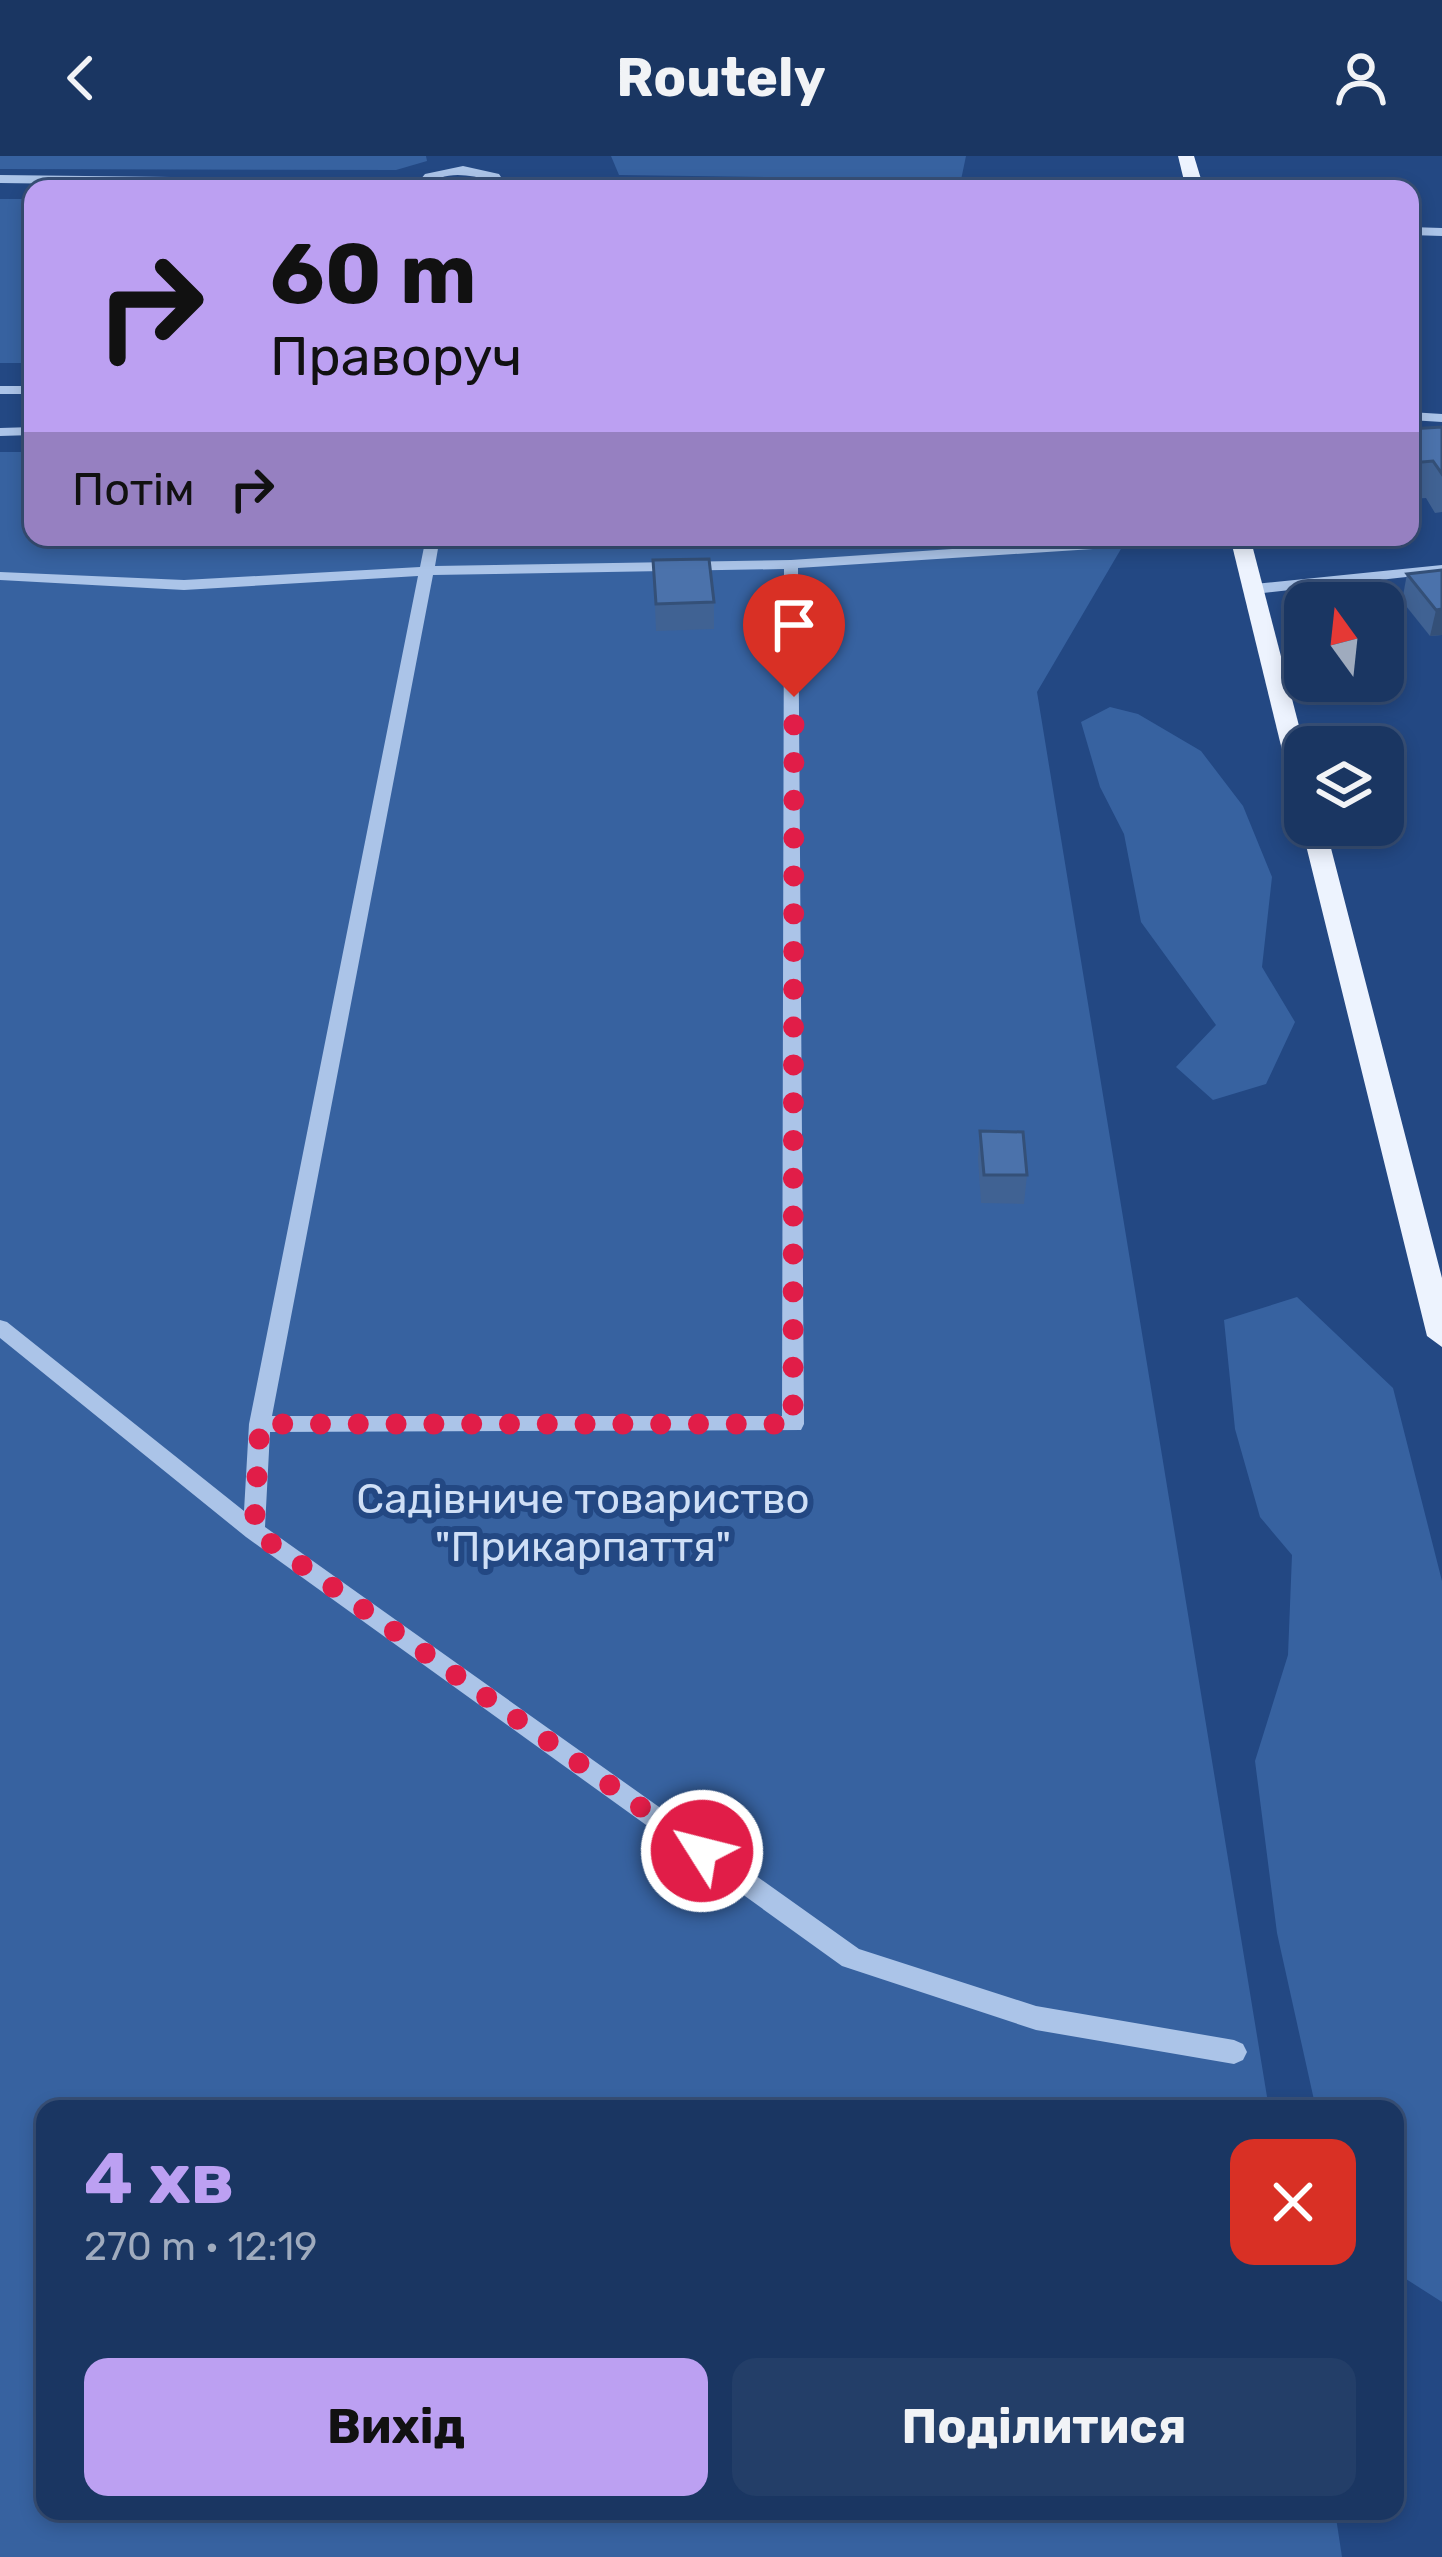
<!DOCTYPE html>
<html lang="uk">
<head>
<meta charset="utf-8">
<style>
  body { margin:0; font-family:Rubik,sans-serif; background:#233e68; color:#f1f3f6; height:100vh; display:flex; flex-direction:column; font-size:45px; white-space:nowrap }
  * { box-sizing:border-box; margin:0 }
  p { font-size:39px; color:#9fabbe }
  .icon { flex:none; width:66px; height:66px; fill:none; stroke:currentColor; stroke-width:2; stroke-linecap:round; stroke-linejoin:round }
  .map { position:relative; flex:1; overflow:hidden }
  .side { position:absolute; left:36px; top:1944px; width:1368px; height:420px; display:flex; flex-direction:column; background:#1a3662; border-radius:24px; box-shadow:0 6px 18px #0003,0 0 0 3px #385077 }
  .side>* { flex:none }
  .banner { position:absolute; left:24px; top:24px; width:1395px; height:366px; border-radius:24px; box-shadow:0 6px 18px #0003,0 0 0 3px #385077; background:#bca0f2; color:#111; overflow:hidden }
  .needle { width:78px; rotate:345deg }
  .controls { position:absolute; left:1284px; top:426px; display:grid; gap:24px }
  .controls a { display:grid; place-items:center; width:120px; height:120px; border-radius:24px; background:#1a3662; box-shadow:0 6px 18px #0003,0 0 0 3px #385077; font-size:60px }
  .pin { position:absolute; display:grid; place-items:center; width:102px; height:102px; color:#fff; margin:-123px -51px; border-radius:50% 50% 50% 0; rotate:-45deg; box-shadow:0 0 12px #0007 }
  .pin .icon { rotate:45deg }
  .me { position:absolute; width:132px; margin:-66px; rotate:306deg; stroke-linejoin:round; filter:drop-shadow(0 0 9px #0008) }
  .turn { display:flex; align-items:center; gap:42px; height:252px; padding:0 48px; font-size:54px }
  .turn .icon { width:156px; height:156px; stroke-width:2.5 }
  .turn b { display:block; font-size:84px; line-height:102px }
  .then { display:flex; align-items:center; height:114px; padding:0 48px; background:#0003; gap:24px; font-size:45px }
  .round { display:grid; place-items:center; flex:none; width:126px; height:126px; border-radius:24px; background:#233e68 }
  .headline { display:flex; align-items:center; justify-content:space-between; height:204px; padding:0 48px }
  h1 { font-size:72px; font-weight:700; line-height:90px; color:#bca0f2 }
  .cta { display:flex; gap:24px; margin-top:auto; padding:24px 48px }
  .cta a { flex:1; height:138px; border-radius:24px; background:#bca0f2; color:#111; font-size:48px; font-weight:700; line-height:138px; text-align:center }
  .cta a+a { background:#233e68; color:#f1f3f6 }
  header { display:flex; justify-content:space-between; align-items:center; height:156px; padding:0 48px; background:#1a3662; font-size:54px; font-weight:700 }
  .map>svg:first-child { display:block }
</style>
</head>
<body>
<header><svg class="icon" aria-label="back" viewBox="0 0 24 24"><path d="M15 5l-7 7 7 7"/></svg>Routely<svg class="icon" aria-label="person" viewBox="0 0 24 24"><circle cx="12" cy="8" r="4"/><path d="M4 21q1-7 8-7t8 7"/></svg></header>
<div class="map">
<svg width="1442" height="2401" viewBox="0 0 1442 2401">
  <rect width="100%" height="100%" fill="#234883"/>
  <g fill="#3762a0">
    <polygon points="0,0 426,0 427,5 396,14 0,13"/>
    <polygon points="611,0 966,0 961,24 619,19"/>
    <rect x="0" y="43" width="33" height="164"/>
    <polygon points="0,296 33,296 33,381 1128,381 1037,536 1269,1953 45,1953 45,2355 1335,2355 1342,2401 0,2401"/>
    <polygon points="1110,551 1138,558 1201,595 1243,650 1272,721 1262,811 1295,866 1266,928 1213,944 1176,911 1216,869 1141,766 1124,678 1100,631 1081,566"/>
    <polygon points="1297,1141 1393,1232 1442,1425 1442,2146 1395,2116 1395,1953 1316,1953 1277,1777 1255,1605 1288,1499 1292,1399 1260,1361 1235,1273 1224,1164"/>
  </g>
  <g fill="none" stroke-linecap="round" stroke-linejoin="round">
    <g fill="#abc4e8" fill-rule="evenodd">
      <path d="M 463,10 L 499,18 L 503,24 L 681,29 L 687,33 L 495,33 L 490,24 C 468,19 442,13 425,33 L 0,27 L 0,19 L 420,24 L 425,18 Z"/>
      <polygon points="1410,71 1442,72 1442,80 1410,79"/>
      <rect x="0" y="230" width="33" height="8"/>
      <polygon points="1410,256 1442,258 1442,266 1410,264"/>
      <polygon points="33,271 33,279 0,280 0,272"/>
      <path d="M 426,381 L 440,381 L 435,410 L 791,404 L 1128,381 L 1093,393 L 798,412 L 804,1268 L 801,1274 L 270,1276 L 265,1371 L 859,1793 L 1036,1850 L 1234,1884 L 1243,1888 L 1247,1896 L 1243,1904 L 1234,1908 L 1036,1874 L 842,1810 L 246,1381 L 0,1182 L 0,1164 L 7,1166 L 244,1355 L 249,1268 L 418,420 L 184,434 L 0,424 L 0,416 L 184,424 L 420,411 ZM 784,413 L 782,1260 L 272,1260 L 433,419 Z"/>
      <polygon points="1442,409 1442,417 1254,438 1246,433 1254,428"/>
    </g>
    <g fill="#edf3fe" fill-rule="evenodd">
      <polygon points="1178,0 1194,0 1204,33 1186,33"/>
      <polygon points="1230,381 1250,381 1305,593 1305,646 1293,639"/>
      <polygon points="1305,664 1305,669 1325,669 1442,1122 1442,1191 1427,1180 1301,669"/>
    </g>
  </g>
  <g fill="#406293">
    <polygon points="1442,271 1442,356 1435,357 1426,342 1410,343 1410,273"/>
    <polygon points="653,404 714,446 714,473 656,475"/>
    <polygon points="1442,414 1442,479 1430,480 1402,445 1407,418"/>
    <polygon points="980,975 1027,1019 1024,1048 981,1047 978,1003"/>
  </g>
  <polygon fill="#345078" points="1442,453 1442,479 1430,480 1436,454"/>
  <g fill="#4b72ab" stroke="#345078" stroke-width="3">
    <polygon points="1442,271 1442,318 1433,305 1410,307 1410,273"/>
    <polygon points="709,403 714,446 656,448 653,404"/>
    <polygon points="1442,414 1442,453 1436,454 1407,418"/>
    <polygon points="980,975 1023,976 1027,1019 984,1019"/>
  </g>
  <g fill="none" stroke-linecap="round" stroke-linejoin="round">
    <polyline stroke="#e11d48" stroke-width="21" stroke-dasharray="0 37.8" points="702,1695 254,1375 260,1268 793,1268 794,541"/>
  </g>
  <g text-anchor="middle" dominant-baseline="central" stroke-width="12" stroke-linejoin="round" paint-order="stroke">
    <g font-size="42" fill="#cfdff6" stroke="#234883">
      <text x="583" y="1343">Садівниче товариство<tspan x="583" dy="48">"Прикарпаття"</tspan></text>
    </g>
  </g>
</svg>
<div class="controls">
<a><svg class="needle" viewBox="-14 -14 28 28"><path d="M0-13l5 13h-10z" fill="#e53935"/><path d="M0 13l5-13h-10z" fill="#9fabbe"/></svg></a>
<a><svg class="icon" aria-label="layers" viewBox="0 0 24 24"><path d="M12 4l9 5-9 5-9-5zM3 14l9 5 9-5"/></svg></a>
</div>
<div class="pin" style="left:794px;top:541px;background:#d93025"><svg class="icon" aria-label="arrive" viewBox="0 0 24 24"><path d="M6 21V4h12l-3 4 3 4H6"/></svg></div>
<svg class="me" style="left:702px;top:1695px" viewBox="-20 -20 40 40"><circle r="17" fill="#e11d48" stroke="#fff" stroke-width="3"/><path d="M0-11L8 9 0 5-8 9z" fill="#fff"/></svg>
<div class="banner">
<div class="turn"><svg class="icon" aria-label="right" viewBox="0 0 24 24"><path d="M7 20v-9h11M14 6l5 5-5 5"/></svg><div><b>60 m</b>Праворуч</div></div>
<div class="then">Потім<svg class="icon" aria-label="right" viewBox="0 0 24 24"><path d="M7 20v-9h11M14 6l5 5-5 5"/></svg></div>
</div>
<section class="side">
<div class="headline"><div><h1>4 хв</h1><p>270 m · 12:19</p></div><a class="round" style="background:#d93025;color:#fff"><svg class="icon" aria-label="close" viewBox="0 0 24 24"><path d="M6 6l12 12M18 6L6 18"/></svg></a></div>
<div class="cta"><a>Вихід</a><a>Поділитися</a></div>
</section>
</div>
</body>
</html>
